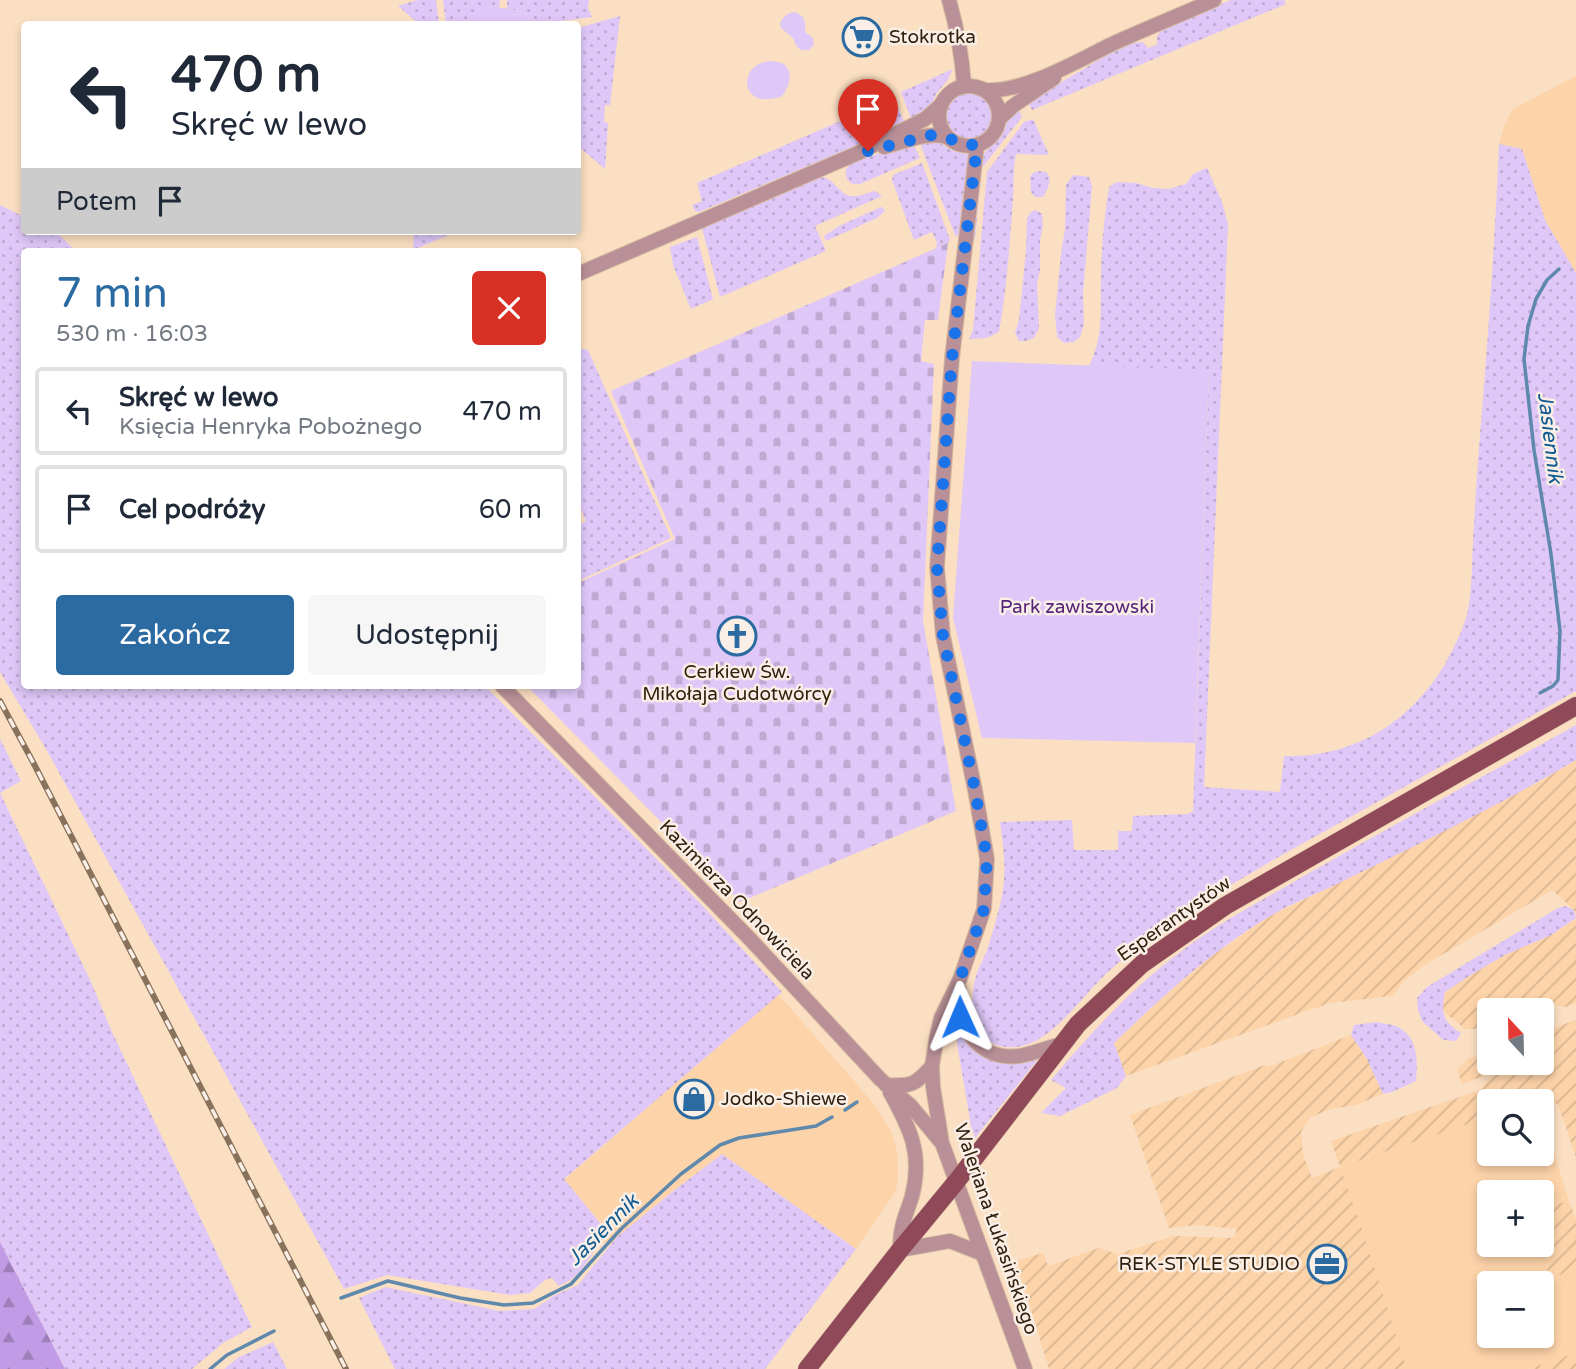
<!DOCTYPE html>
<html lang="pl">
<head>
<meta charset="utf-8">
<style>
  body { margin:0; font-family:"Varela Round",sans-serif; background:#f6f6f7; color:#1f2937; height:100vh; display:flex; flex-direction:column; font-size:26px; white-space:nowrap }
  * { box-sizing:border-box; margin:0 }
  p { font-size:23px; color:#747a83 }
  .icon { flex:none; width:38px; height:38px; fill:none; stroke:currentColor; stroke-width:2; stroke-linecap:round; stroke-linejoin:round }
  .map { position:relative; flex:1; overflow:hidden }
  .details { position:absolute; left:21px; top:248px; width:560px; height:441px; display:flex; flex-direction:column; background:#fff; border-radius:7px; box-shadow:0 4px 10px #0003 }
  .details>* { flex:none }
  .banner { position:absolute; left:21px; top:21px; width:560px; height:214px; border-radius:7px; box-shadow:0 4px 10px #0003; background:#fff; color:#1f2937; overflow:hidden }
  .needle { width:46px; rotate:338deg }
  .tools { position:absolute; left:1477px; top:998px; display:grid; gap:14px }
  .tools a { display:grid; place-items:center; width:77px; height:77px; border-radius:7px; background:#fff; box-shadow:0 4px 10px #0003; font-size:35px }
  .pin { position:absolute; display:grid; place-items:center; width:60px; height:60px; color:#fff; margin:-72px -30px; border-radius:50% 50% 50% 0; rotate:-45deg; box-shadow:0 0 7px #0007 }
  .pin .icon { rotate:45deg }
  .me { position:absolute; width:77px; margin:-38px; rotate:359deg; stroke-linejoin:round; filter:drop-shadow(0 0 5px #0008) }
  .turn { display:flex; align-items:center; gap:24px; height:147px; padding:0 35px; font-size:32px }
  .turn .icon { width:91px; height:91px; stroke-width:2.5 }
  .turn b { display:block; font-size:49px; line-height:60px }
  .then { display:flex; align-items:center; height:66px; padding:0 35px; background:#0003; gap:14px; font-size:26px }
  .round { display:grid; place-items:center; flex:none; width:74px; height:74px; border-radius:7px; background:#f6f6f7 }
  .summary { display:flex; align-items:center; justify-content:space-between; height:119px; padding:0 35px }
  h1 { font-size:42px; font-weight:600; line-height:52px; color:#2b6ba2 }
  .button { display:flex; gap:14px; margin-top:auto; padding:14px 35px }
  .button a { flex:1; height:80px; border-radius:7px; background:#2b6ba2; color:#fff; font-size:28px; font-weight:600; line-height:80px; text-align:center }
  .button a+a { background:#f6f6f7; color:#1f2937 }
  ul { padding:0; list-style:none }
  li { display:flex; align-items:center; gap:21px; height:88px; margin:0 14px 10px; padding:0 21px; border:4px solid #e0e1e3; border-radius:7px }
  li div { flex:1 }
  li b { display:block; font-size:26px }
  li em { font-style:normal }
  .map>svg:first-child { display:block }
</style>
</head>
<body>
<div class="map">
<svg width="1576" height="1369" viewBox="0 0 1576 1369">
  <defs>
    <pattern id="industrial-furrows" width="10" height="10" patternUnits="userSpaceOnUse" patternTransform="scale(1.75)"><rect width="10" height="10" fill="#fdd3a9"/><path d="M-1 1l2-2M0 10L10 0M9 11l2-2" fill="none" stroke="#d9b590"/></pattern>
    <pattern id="grass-dots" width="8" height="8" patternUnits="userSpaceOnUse" patternTransform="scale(1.75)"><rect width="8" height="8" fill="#dfc7f8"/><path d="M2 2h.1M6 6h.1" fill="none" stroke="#c0aad3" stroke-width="1.8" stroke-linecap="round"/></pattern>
    <pattern id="forest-firs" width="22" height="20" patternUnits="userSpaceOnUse" patternTransform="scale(1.75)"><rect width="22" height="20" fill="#c19be5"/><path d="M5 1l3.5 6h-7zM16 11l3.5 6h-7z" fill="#9d7eb8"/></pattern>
    <pattern id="cemetery-stones" width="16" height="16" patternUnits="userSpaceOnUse" patternTransform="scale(1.75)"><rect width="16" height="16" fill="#dfc7f8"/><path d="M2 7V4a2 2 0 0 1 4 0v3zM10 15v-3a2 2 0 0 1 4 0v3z" fill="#c0aad3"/></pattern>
  </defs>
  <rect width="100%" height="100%" fill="#fbdfc2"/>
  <g fill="#fdd3a9" fill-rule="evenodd">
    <polygon points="1576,76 1576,273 1545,220 1522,149 1499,144 1505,124 1513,109"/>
    <polygon points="778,994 862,1090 878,1110 891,1131 897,1151 898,1175 896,1191 856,1249 722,1154 672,1192 617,1237 610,1245 601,1240 605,1228 564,1180"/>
    <path d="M 1542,1114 L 1569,1201 L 1542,1209 L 1542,1192 L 1489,1192 L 1489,1244 L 1538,1244 L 1550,1278 L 1576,1270 L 1576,1353 L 1528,1369 L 1407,1369 L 1361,1226 L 1340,1167 L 1489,1117 L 1489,1153 L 1542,1153 ZM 1489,1283 L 1542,1283 L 1542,1335 L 1489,1335 Z"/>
  </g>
  <g fill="url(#industrial-furrows)">
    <polygon points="1576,760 1576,914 1574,910 1552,890 1423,966 1404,981 1392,996 1329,1003 1126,1076 1114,1043 1153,1006 1206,960 1268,917 1368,869 1539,782"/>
    <polygon points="1576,918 1576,1003 1566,1007 1546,1004 1529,1010 1489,1010 1489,1024 1474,1029 1465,1029 1442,1010 1445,992 1469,976 1505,955 1551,935"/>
    <polygon points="1576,1020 1576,1157 1558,1104 1542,1101 1489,1101 1489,1117 1340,1167 1361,1226 1407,1369 1049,1369 1016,1261 1043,1253 1048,1266 1099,1248 1118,1254 1174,1236 1234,1238 1237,1229 1196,1225 1169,1228 1130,1115 1265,1065 1268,1067 1351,1035 1367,1059 1383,1094 1356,1105 1331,1109 1311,1117 1301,1132 1303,1154 1312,1178 1340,1167 1331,1141 1480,1090 1494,1072 1462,1084 1457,1069 1467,1059 1489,1051 1489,1062 1542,1062 1542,1032"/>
    <polygon points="1569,1201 1576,1219 1576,1270 1550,1278 1538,1244 1542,1244 1542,1209"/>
    <polygon points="1576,1353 1576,1369 1528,1369"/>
  </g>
  <g fill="url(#grass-dots)">
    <polygon points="417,0 436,0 439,24 419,24 398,6"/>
    <polygon points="443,0 500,0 499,7 496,7 468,21 466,24 446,24"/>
    <polygon points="507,0 589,0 588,8 592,17 536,24 520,11 507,9"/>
    <polygon points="1231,0 1284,0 1286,4 1032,110 1028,102 1107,55 1133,43 1143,42 1148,48 1157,45 1157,36 1163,29"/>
    <polygon points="620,16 610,105 605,105 604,122 608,123 605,169 578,146 578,28"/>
    <polygon points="953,69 947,81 936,94 931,107 912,121 901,92"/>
    <circle cx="969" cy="116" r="23"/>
    <polygon points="894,98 905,123 850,148 699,212 695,211 692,205 702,201 697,183"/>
    <polygon points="1018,109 1022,117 982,168 975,239 971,240 981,158 986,151 1000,138 1009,118"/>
    <path d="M 1033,119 L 1049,155 L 1016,154 C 1013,169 1014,183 1013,197 C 1010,242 1007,287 999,332 L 987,338 L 969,339 L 973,330 L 987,172 L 1024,122 Z"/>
    <polygon points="919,141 939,142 951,150 969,155 964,212 958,237 955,235"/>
    <path d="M 913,143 L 920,158 L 860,184 C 850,186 844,179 846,169 L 852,162 Z"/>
    <path d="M 1499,144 L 1522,149 L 1545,220 L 1576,273 L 1576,691 C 1496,736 1416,780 1336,825 C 1274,859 1213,893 1155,935 C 1135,949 1115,964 1098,982 C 1076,1004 1047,1047 1013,1047 C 1006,1047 998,1047 992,1043 C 971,1029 969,998 976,976 C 979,966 985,957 988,947 C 993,932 997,916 1001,901 C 1007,873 1004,850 1000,822 L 1072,820 L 1074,850 L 1118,850 L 1118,831 L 1132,831 L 1133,816 L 1188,814 L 1193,811 L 1209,371 L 1089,366 C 1104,335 1100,313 1101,280 C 1101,250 1104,218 1109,187 L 1117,182 L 1136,183 L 1153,188 L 1168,189 L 1186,184 L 1193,174 L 1207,168 L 1222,202 L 1228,224 L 1204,787 L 1280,792 L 1284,756 C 1353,758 1410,723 1445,664 C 1454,647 1464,629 1468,610 C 1472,588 1472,564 1473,541 C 1475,506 1477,471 1480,435 C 1488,338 1495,241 1499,144 Z"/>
    <polygon points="922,163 950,240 948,243 936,248 937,242 932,232 914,240 892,180 893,175"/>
    <polygon points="1040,171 1046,172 1050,178 1048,188 1043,197 1035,197 1031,192 1030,176 1035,172"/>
    <polygon points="1073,175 1089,177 1092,186 1083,294 1084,325 1080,337 1074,342 1064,343 1057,337 1055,315 1061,254 1065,229 1066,185"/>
    <path d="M 819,177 C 834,176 838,195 852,196 C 861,197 867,192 875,191 L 882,196 L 815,226 L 826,251 L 720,297 L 702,228 Z"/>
    <path d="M 0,205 L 24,217 L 24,231 L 55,231 L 77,252 L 24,252 L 24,686 L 485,686 L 700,903 L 782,992 L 564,1179 L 605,1229 C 600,1243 586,1267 574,1277 C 570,1281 564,1283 559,1286 L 552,1278 L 545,1280 L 530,1293 L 510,1295 L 387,1275 L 344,1289 L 46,749 L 0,672 Z"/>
    <polygon points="881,207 883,208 885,211 877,218 826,241 824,236 839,226"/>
    <polygon points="1036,210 1042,214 1043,226 1040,240 1040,270 1037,284 1039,328 1034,338 1026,341 1019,341 1015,333 1019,320 1026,251 1027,218 1031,212"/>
    <polygon points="414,231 458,231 413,250"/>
    <polygon points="697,237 713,299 691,309 673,265 670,247"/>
    <polygon points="578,348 588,350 671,538 578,581 578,526 586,521 578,502"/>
    <path d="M 1576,725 L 1576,760 C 1500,805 1419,844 1339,883 C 1315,895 1289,904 1267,918 C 1210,952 1161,998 1114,1043 L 1126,1076 L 1117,1088 L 1060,1116 L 1041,1113 L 1066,1088 L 1051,1080 C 1089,1035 1128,992 1175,956 C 1217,923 1265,899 1311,872 C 1398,822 1488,774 1576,725 Z"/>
    <polygon points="0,739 21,781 0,793 91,982 112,1032 252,1327 223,1343 192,1369 65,1369 0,1242"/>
    <path d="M 1566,906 L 1574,910 L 1576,918 L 1551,935 L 1505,955 L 1469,976 L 1445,992 C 1441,1014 1442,1021 1461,1033 L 1456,1041 L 1443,1040 L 1422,1021 L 1418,1010 L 1417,998 L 1427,987 L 1558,908 Z"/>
    <path d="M 1377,1022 C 1384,1024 1394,1024 1400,1028 C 1418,1039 1418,1062 1416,1081 L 1392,1092 L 1383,1094 L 1367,1059 L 1351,1035 L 1354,1025 Z"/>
    <path d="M 956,1025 C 978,1064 998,1066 1039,1058 L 975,1138 L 971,1126 L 957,1043 Z"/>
    <polygon points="722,1154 856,1249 765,1369 395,1369 359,1298 385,1287 500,1311 534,1309 555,1295 578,1285 617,1237 672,1192"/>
    <polygon points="273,1342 287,1369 224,1369 239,1357"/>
  </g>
  <polygon fill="url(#forest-firs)" points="0,1242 65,1369 0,1369"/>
  <polygon fill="url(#cemetery-stones)" points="948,243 938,320 925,320 921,361 934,364 923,621 956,811 740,902 527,686 578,686 578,583 675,539 611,391"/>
  <g fill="#dfc7f8">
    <polygon points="496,7 520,11 536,24 466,24 477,11"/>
    <path d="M 795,12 C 805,16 806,22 805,32 L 813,38 L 814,45 L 809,50 L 801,50 L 797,47 L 793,38 L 781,28 L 780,23 C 784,16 787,13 795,12 Z"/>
    <path d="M 769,61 C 771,61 780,62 782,63 C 795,71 789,87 782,96 C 740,112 736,65 769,61 Z"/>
    <polygon points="972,361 1209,370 1195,743 982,738 953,618"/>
  </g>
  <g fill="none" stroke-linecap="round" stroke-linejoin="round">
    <g stroke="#5e88ac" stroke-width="3.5">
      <polyline points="1540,693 1553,686 1558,680 1560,631 1551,554 1534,450 1524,359 1528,326 1536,299 1547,280 1559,269"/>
      <polyline points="845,1110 857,1102"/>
      <polyline points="341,1298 388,1281 460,1298 504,1305 533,1303 571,1284 621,1229 681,1174 720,1145 739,1138 816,1126 832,1117"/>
      <polyline points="210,1369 227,1355 274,1331"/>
    </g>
    <defs>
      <g id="tertiary">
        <path d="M 949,0 C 957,28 962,56 964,85"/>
        <circle cx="969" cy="116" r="30"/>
        <path d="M 985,90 C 1022,93 1076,62 1110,45 C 1145,29 1180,15 1214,0"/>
        <polyline points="999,119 1013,106 1054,78"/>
        <polyline points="977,145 952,358 937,567 943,636 975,790 987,859 984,909 960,979 941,1018 937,1035 932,1066 933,1087 942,1143 1025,1369"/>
        <path d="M 884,147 C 904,142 927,131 947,137"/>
        <polyline points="578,274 858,153 925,119 941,105"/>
        <polyline points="502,686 750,939 880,1079 911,1106 940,1141"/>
        <path d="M 959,988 C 955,1025 978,1061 1019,1056 C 1032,1054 1049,1047 1062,1044"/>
        <path d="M 886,1085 C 912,1086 914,1086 932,1066"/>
        <path d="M 890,1092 C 910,1128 923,1154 912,1196 C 909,1207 904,1217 902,1228 C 900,1235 900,1243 900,1250 L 950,1241 L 983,1254"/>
      </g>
      <polyline id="primary" points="807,1369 900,1250 956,1182 1078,1024 1142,964 1225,906 1576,706"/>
    </defs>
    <use href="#tertiary" stroke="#d6bca1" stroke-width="16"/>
    <use href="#primary" stroke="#d6bca1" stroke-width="19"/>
    <use href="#tertiary" stroke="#b99097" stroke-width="14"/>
    <use href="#primary" stroke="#8f4958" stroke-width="18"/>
    <defs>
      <polyline id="rail" points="0,701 34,764 346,1369"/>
    </defs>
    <use href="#rail" stroke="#88725b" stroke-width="6"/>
    <use href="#rail" stroke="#f9efe6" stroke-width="3.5" stroke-dasharray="10" stroke-linecap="butt"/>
  </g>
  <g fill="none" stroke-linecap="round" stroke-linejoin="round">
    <polyline stroke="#1a73e8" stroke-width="12" stroke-dasharray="0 21.6" points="868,151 932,135 947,137 960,144 977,145 952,358 937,567 943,636 975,790 987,859 984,909 960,979 958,1000 960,1017"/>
  </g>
  <defs>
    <symbol id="supermarket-ring" viewBox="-11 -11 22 22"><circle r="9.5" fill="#f9efe6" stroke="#2b6ba2" stroke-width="1.5"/><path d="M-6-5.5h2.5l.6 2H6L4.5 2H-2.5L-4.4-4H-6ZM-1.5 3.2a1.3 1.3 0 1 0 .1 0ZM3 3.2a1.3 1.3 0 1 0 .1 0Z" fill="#2b6ba2"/></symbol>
    <symbol id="church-ring" viewBox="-11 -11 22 22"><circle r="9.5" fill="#f9efe6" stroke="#2b6ba2" stroke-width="1.5"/><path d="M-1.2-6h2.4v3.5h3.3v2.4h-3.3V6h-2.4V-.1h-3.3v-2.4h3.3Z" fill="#2b6ba2"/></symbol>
    <symbol id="shop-ring" viewBox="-11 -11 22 22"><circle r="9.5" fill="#f9efe6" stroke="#2b6ba2" stroke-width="1.5"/><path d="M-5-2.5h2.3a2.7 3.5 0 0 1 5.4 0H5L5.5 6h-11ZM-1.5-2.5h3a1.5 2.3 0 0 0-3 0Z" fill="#2b6ba2"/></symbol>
    <symbol id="office-ring" viewBox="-11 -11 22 22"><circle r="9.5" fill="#f9efe6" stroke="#2b6ba2" stroke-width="1.5"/><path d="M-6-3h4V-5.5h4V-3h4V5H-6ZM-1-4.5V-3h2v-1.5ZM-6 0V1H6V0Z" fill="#2b6ba2"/></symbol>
  </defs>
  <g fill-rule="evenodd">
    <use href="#supermarket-ring" x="840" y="15" width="44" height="44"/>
    <use href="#church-ring" x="715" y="614" width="44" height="44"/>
    <use href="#shop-ring" x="672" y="1077" width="44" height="44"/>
    <use href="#office-ring" x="1305" y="1242" width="44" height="44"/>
  </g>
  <g text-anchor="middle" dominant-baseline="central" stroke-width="5" stroke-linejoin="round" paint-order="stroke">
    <g font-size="19" fill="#301f0c" stroke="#f9efe6" text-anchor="start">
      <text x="889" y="37">Stokrotka</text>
      <text x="737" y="672" text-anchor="middle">Cerkiew Św.<tspan x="737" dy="22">Mikołaja Cudotwórcy</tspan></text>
      <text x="721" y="1099">Jodko-Shiewe</text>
      <text x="1300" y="1264" text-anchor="end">REK-STYLE STUDIO</text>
    </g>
    <g font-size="19" fill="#56257b" stroke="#f9efe6">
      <text x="1077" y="607">Park zawiszowski</text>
    </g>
    <g font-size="19" fill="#301f0c" stroke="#f9efe6">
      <text transform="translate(737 900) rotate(46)">Kazimierza Odnowiciela</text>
      <text transform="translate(1174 919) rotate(-35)">Esperantystów</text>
      <text transform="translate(996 1229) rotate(71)">Waleriana Łukasińskiego</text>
    </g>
    <g font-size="21" font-style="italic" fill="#115b93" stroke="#f9efe6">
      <text transform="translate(1550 438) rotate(83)">Jasiennik</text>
      <text transform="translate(603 1230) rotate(-45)">Jasiennik</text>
    </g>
  </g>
</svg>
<div class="tools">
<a><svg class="needle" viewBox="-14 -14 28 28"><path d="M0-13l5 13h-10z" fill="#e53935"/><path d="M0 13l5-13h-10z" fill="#747a83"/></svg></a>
<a><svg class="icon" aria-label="search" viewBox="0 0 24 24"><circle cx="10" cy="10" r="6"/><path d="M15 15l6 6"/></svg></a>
<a>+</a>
<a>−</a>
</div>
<div class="pin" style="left:868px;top:151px;background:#d93025"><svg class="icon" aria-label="arrive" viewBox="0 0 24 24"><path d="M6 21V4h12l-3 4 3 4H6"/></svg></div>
<svg class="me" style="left:960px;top:1017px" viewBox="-20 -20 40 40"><path d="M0-17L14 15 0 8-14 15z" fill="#1a73e8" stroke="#fff" stroke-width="4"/></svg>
<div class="banner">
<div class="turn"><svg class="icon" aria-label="left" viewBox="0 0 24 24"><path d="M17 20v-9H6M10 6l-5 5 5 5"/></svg><div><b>470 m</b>Skręć w lewo</div></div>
<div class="then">Potem<svg class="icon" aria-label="arrive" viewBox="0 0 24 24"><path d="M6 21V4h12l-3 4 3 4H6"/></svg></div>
</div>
<section class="details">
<div class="summary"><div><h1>7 min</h1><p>530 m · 16:03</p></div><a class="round" style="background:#d93025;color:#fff"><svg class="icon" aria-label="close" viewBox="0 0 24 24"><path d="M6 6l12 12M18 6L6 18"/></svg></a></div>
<ul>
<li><svg class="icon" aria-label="left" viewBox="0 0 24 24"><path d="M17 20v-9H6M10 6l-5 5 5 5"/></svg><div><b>Skręć w lewo</b><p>Księcia Henryka Pobożnego</p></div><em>470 m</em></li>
<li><svg class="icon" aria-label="arrive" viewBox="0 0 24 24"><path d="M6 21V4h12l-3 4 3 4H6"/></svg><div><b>Cel podróży</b></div><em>60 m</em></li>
</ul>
<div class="button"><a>Zakończ</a><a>Udostępnij</a></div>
</section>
</div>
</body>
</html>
